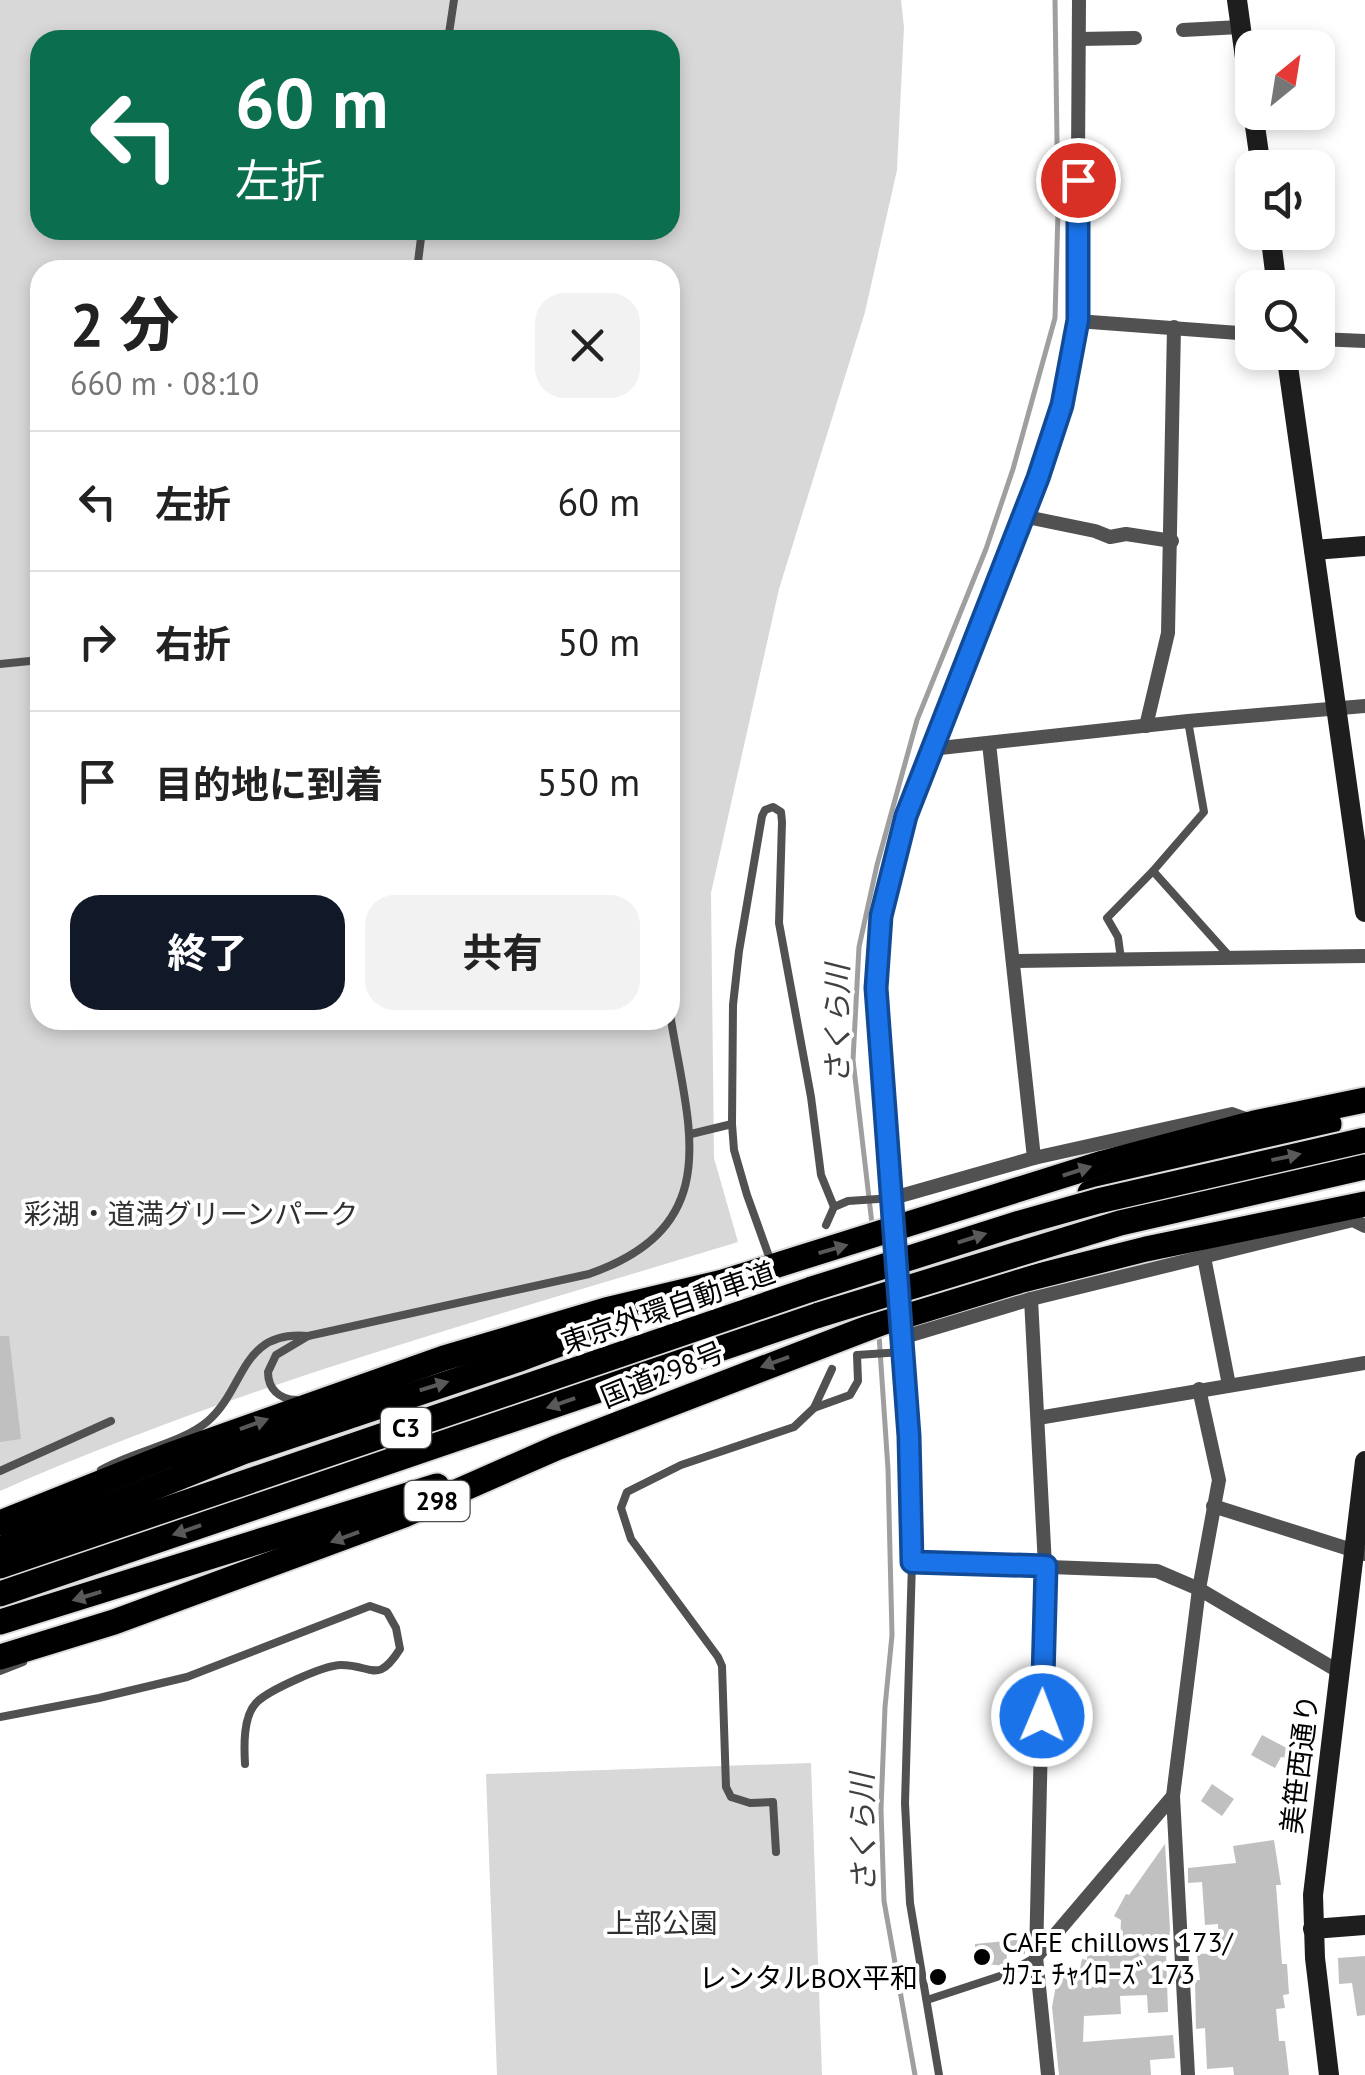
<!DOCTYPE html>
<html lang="ja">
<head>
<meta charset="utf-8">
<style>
  body { margin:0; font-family:"PT Sans","Noto Sans JP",sans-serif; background:#f2f2f2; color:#222; height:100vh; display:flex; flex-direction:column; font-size:38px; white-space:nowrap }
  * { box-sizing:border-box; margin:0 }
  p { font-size:32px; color:#767676 }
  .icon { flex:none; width:55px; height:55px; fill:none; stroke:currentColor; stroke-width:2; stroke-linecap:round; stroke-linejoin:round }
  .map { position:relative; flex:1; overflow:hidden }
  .sheet { position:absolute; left:30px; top:260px; width:650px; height:770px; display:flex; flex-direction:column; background:#fff; border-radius:30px; box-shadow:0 5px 15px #0003 }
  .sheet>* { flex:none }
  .top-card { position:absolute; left:30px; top:30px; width:650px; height:210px; border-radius:30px; box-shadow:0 5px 15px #0003; background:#0b6e4f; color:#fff; overflow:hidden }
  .needle { width:65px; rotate:30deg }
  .buttons { position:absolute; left:1235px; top:30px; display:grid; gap:20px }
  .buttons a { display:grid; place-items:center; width:100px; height:100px; border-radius:20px; background:#fff; box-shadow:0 5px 15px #0003; font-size:50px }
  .pin { position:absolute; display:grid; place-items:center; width:85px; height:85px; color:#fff; margin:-42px; border:5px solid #fff; border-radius:50%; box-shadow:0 2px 10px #0007 }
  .me { position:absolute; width:110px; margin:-55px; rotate:1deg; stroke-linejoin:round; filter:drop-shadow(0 0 8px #0008) }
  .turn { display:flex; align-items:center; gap:35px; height:210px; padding:0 40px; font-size:45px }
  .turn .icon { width:130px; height:130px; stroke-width:2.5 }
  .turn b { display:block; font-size:70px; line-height:85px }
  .round { display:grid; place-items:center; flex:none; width:105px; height:105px; border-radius:30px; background:#f2f2f2 }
  .overview { display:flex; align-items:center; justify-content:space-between; height:170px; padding:0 40px }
  h1 { font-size:60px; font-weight:700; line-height:75px }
  .cta { display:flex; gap:20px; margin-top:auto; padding:20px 40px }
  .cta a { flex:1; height:115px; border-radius:30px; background:#111827; color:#fff; font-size:40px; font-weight:700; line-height:115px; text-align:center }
  .cta a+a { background:#f2f2f2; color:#222 }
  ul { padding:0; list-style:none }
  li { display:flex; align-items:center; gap:30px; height:140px; padding:0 40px; border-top:2px solid #e0e0e0 }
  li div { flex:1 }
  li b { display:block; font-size:38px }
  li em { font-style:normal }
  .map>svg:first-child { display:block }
</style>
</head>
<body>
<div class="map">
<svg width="1365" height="2075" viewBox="0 0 1365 2075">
  <rect width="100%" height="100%" fill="#fff"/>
  <g fill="#d8d8d8" fill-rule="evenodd">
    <path d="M 0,0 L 901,0 L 904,27 L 897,170 L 865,312 L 779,589 L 711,893 L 714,1158 L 738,1242 C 490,1318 238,1386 0,1491 ZM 40,40 L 670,40 L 670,230 L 40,230 ZM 40,270 L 670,270 L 670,1020 L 40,1020 Z"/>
    <polygon points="811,1763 822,2075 497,2075 486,1774"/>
  </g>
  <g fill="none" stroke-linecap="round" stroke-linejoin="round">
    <g stroke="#9f9f9f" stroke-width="5">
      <polyline points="872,1224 853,1060 859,947 877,865 917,720 986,549 1013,469 1055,318 1058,212 1055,0"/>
      <polyline points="879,1335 888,1469 892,1635 885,1707 881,1809 884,1901 915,2075"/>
    </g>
  </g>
  <g fill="#c0c0c0">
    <polygon points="0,1336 9,1336 21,1439 0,1442"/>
    <polygon points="1262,1735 1308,1759 1308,1761 1281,1757 1275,1768 1251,1755"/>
    <polygon points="1212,1784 1234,1799 1222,1816 1201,1801"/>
    <polygon points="1274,1840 1281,1885 1276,1885 1282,1964 1287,1964 1289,1994 1283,1995 1285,2008 1276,2009 1279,2041 1285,2041 1289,2075 1234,2075 1233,2067 1207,2069 1205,2028 1196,2029 1195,1980 1200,1980 1197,1954 1219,1953 1218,1924 1205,1925 1202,1882 1188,1883 1188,1868 1236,1863 1233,1846"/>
    <polygon points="1165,1844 1170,1929 1168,1951 1166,1950 1168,2012 1148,2013 1147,1995 1120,1996 1121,2014 1084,2016 1083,2042 1173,2035 1175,2058 1150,2060 1151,2075 1059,2075 1052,2007 1056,1985 1060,1986 1061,1978 1078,1978 1082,1959 1087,1960 1088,1946 1095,1946 1095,1940 1120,1941 1121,1920 1114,1916 1126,1894 1129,1895"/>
    <polygon points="1025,1939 1025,1954 1007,1954 1006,1966 975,1963 975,1944"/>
    <polygon points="1365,1956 1365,2015 1357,2016 1352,1983 1339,1984 1338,1958"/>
  </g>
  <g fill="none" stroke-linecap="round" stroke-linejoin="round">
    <defs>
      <g id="highway">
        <polyline points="1090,1193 1234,1147 1329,1124"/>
        <polyline points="0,1523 167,1456 444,1358 606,1310 723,1282 1103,1163 1254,1123 1365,1100"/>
        <polyline points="0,1549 243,1452 517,1360 615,1323"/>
        <polyline points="0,1566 812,1289"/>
        <polyline points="0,1594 819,1315"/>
        <polyline points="0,1622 437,1486"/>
        <polyline points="0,1657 114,1622 404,1515 556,1448 881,1323 1019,1281 1146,1249 1365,1204"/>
      </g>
    </defs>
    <use href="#highway" stroke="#dbdbdb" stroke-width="29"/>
    <g stroke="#515151" stroke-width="8">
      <polyline points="448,40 454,0"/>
      <polyline points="417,270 422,230"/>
      <polyline points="0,664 40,660"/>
      <polyline points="1188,721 1204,812 1153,871 1230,957"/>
      <polyline points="1121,959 1118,937 1107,918 1153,871"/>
      <polyline points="691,1134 732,1124"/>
      <polyline points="826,1225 834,1207 848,1201 893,1198"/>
      <polyline points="771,1262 747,1195 734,1150 732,1124 733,1005 739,951 762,816 765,810 773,807 781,812 782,822 779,923 811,1097 821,1175 834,1207"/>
      <polyline points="902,1347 909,1436 912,1562 905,1803 910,1903 939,2075"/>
      <path d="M 296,1400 C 279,1399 268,1389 268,1372 L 276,1355 L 308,1336 L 589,1274 C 728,1225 688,1127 670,1014"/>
      <polyline points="814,1408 832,1369"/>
      <path d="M 101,1470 C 133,1451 181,1444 208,1421 C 246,1388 240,1330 308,1336"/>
      <polyline points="0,1471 111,1421"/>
      <polyline points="0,1671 23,1662"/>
      <path d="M 0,1717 L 99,1698 L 187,1677 L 370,1606 L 387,1612 L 396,1628 L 400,1649 C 377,1685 373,1665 341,1665 C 324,1665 267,1691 256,1703 C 243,1717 244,1746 245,1764"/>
      <polyline points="776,1852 773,1802 750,1803 731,1797 726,1787 722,1666 718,1657 631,1539 621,1508 627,1492 681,1465 794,1427 814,1408 850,1395 858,1381 857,1355 902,1352"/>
      <polyline points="927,2000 1006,1974 1036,1957"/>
    </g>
    <g stroke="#515151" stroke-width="14">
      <polyline points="1079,0 1077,321 1063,405 1038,478 906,815 881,916 875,989 901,1338 1031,1299 1353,1220 1365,1226"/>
      <polyline points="1183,30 1240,27"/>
      <polyline points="1079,39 1135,38"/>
      <polyline points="1077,321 1252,334"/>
      <polyline points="1318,339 1365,341"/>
      <polyline points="1022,516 1095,531 1110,537 1126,534 1172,541"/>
      <polyline points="1146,726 1168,633 1174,327"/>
      <polyline points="989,743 1034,1158"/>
      <polyline points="931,749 1188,721 1365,706"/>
      <polyline points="1013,961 1365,956"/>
      <polyline points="893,1198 1034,1158 1232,1114 1251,1121"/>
      <polyline points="1204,1257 1229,1385"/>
      <polyline points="1031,1299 1045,1566 1036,1957 1048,2075"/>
      <polyline points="1038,1418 1365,1363"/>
      <polyline points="1213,1506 1365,1554"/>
      <polyline points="912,1562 1157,1571 1199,1589 1338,1671"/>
      <polyline points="1037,1956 1173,1796"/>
      <polyline points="1188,2075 1173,1796 1199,1589 1219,1480 1199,1389"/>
    </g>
    <g stroke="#1e1e1e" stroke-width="20">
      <polyline points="1237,0 1252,108"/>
      <polyline points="1253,112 1261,168"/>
      <polyline points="1270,232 1277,288"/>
      <polyline points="1286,352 1365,912"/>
      <polyline points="1314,550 1365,546"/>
      <polyline points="1313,1929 1365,1925"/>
      <polyline points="1329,2075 1315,1958 1313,1895 1365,1461"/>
    </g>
    <use href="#highway" stroke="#000" stroke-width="25"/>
    <defs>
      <g id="highway-bridge">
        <polyline points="812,1289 1020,1223 1098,1201 1365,1140"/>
        <polyline points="819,1315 1120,1223 1365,1167"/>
      </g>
    </defs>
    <use href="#highway-bridge" stroke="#dbdbdb" stroke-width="29" stroke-linecap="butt"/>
    <use href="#highway-bridge" stroke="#000" stroke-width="25"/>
  </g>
  <defs><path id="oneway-solid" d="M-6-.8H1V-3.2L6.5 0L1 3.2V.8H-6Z" transform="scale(2.5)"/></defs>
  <g fill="#595959">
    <use href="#oneway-solid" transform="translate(1286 1157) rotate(-12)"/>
    <use href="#oneway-solid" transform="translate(1077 1171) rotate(-18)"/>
    <use href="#oneway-solid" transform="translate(972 1238) rotate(-18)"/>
    <use href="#oneway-solid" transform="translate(833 1249) rotate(-16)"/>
    <use href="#oneway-solid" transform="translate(775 1362) rotate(160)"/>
    <use href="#oneway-solid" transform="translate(434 1386) rotate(-17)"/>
    <use href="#oneway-solid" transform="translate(561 1403) rotate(161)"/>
    <use href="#oneway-solid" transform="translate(254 1424) rotate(-20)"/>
    <use href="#oneway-solid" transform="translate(187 1530) rotate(161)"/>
    <use href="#oneway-solid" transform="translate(345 1537) rotate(160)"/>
    <use href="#oneway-solid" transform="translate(87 1596) rotate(163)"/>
  </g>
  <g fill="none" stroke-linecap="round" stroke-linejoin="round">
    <defs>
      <polyline id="route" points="1042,1716 1046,1566 912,1562 909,1436 876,988 881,916 906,816 1038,478 1062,405 1078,320 1078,180"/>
    </defs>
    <use href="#route" stroke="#114b97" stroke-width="25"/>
    <use href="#route" stroke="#1a73e8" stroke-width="18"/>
  </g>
  <g fill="#000" stroke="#fff" stroke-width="4">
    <circle cx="982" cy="1957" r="10"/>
    <circle cx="938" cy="1977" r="10"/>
  </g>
  <g text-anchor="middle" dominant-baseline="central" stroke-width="8" stroke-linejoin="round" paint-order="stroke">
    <g fill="#fff" stroke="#4c4c4c" stroke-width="2.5">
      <rect x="381" y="1408" width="50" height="40" rx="8"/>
      <rect x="404.5" y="1481" width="65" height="40" rx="8"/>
    </g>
    <g font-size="25" font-weight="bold" fill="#000">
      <text x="406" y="1428">C3</text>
      <text x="437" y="1501">298</text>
    </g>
    <g font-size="28" fill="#2f2f2f" stroke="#fff">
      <text x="191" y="1213">彩湖・道満グリーンパーク</text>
      <text x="662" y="1922">上部公園</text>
    </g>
    <g font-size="28" fill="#000" stroke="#fff">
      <text transform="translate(668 1307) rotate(-19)">東京外環自動車道</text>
      <text transform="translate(662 1374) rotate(-22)">国道298号</text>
      <text transform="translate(1299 1764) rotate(-83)">美笹西通り</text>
    </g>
    <g font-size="28" fill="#000" stroke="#fff" text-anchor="start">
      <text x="1002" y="1941">CAFE chillows 173/<tspan x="1002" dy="32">ｶﾌｪ ﾁｬｲﾛｰｽﾞ173</tspan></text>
      <text x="918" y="1977" text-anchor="end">レンタルBOX平和</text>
    </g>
    <g font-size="30" font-style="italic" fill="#404040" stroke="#fff">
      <text transform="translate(836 1024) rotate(-90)">さくら川</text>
      <text transform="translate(862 1833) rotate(-91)">さくら川</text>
    </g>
  </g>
</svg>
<div class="buttons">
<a><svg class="needle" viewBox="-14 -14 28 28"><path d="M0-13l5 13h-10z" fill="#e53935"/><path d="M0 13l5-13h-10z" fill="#767676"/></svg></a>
<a><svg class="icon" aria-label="sound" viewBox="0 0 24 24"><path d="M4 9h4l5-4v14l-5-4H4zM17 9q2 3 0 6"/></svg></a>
<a><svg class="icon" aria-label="search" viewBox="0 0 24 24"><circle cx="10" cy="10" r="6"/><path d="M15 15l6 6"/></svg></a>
</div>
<div class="pin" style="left:1078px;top:180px;background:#d93025"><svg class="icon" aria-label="arrive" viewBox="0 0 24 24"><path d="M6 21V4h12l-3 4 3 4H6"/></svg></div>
<svg class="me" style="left:1042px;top:1716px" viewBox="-20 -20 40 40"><circle r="17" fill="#1a73e8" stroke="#fff" stroke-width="3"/><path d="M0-11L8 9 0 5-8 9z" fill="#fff"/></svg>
<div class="top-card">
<div class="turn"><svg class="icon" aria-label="left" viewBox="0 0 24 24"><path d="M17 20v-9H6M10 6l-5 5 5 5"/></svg><div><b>60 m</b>左折</div></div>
</div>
<section class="sheet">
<div class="overview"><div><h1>2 分</h1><p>660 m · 08:10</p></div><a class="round"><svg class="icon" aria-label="close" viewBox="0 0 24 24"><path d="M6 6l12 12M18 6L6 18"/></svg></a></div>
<ul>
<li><svg class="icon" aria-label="left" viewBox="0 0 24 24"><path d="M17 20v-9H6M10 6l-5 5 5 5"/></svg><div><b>左折</b></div><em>60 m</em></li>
<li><svg class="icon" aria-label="right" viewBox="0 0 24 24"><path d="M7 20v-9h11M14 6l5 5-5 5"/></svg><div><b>右折</b></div><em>50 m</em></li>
<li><svg class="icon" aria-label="arrive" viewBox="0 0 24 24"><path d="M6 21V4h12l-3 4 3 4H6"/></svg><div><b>目的地に到着</b></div><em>550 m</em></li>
</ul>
<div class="cta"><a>終了</a><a>共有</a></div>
</section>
</div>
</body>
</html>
